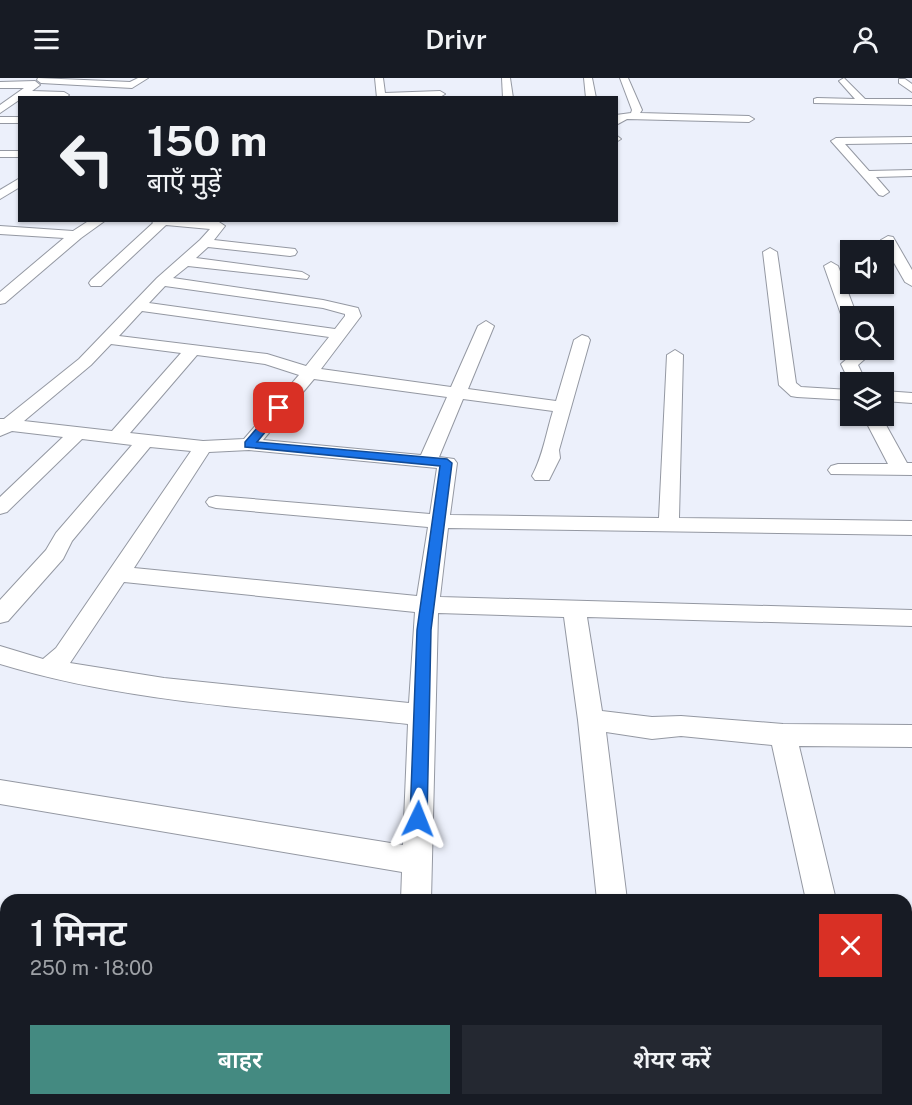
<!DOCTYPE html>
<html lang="hi">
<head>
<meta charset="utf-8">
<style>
  body { margin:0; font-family:"Public Sans","Noto Sans Devanagari",sans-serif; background:#242831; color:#f1f3f6; height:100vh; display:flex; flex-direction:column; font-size:22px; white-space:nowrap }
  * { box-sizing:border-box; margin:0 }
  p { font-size:20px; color:#9ea1a6 }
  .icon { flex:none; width:33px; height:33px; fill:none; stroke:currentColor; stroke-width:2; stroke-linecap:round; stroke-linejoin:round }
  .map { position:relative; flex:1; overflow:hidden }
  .panel { position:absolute; left:0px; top:816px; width:912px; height:212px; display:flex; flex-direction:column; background:#171b24; border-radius:18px 18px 0 0; box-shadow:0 2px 4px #0004 }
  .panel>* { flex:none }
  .top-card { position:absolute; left:18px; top:18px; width:600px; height:126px; border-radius:0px; box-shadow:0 2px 4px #0004; background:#171b24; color:#f1f3f6; overflow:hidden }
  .fabs { position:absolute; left:840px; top:162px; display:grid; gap:12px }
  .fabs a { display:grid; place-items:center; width:54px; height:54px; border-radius:0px; background:#171b24; box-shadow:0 2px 4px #0004; font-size:30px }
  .pin { position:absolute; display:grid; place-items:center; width:51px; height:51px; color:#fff; margin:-26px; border-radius:12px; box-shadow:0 3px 9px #0006 }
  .me { position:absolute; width:66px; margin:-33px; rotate:2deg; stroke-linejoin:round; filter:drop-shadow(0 0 4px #0008) }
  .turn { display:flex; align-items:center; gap:21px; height:126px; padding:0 30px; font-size:27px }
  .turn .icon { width:78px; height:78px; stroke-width:2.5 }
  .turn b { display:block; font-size:42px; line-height:51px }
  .round { display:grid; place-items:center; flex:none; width:63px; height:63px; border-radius:0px; background:#242831 }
  .head { display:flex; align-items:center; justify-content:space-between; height:102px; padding:0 30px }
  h1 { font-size:36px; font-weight:600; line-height:45px }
  .action { display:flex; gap:12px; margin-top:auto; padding:12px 30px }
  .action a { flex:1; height:69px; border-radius:0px; background:#448a81; color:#fff; font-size:24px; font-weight:600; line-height:69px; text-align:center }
  .action a+a { background:#242831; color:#f1f3f6 }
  header { display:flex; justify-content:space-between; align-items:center; height:78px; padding:0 30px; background:#171b24; font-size:27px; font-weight:600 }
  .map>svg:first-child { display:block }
</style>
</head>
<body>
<header><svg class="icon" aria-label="menu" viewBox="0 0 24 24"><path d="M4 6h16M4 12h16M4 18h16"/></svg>Drivr<svg class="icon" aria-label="person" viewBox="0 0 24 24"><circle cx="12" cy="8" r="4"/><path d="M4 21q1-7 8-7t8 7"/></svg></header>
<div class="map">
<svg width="912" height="1027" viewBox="0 0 912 1027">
  <rect width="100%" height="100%" fill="#ecf0fb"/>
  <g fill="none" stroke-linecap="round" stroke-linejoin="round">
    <defs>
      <g id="minor">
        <polygon points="38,0 130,4 138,0 148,0 132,10 41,5 37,2"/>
        <polygon points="375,0 383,0 385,15 440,13 445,16 440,19 377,20"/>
        <polygon points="502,0 510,0 513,20 503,20"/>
        <polygon points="584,0 592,0 596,20 586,20"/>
        <polygon points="620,0 628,0 642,32 640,35 749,38 754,41 749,44 627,41 616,47 616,37 631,35 632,32"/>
        <polygon points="844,0 865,21 912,21 912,27 814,25 814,21 817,20 855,21 839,3"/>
        <polygon points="899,1 905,1 912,6 912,14 899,5"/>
        <polygon points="35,3 40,7 32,13 64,14 69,17 65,20 25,18 0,35 0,27 24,10 0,10 0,4"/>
        <rect x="0" y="39" width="20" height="6"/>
        <polygon points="616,57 621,61 616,64"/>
        <polygon points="912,59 912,65 845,66 869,93 912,92 912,98 876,99 889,114 883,118 879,117 831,63 836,60"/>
        <rect x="0" y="73" width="20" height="6"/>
        <polygon points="20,100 20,109 0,121 0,112"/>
        <polygon points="90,142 106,142 81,160 5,225 0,226 0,214 64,160 0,156 0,148 73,153"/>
        <path d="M 151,142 L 219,144 L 225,148 L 214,162 L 295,171 L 297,174 L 295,177 L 290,178 L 208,169 L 196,180 L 302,194 L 309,198 L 307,201 L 188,188 L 173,200 L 323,222 L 358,230 L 361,238 L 321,291 L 451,309 L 478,248 L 486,243 L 494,248 L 468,311 L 556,323 L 574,262 L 582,257 L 588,259 L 590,262 L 559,372 L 560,380 L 549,402 L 535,402 L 532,398 C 543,378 546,355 553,333 L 463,321 L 439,379 L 454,381 L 457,385 L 450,437 L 659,440 L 667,277 L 675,272 L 683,277 L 679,440 L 912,443 L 912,457 L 448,450 L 440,519 L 912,532 L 912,548 L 587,539 L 602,633 L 652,639 L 681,638 L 783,646 L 912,647 L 912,669 L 799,668 L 836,822 L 806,822 L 772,667 L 681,658 L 652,661 L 606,654 L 627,822 L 597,822 L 578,642 L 564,539 L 438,535 L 431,822 L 401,822 L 402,794 L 0,726 L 0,702 L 403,767 L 408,646 C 273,631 131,626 0,586 L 0,568 L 43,581 L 56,570 L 191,373 L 150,369 L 72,463 L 63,481 L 8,543 L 0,545 L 0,522 L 46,472 L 56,455 L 132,367 L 82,361 L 7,434 L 0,436 L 0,419 L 63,359 L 12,353 L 0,358 L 0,341 L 4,341 L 79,281 L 157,200 L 200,162 L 210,151 L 166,147 L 101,208 L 91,208 L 89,205 L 91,202 L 153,145 ZM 165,208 L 323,230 L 345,236 L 345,238 L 335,251 L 149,225 ZM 142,233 L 329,259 L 306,288 L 267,276 L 119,258 ZM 111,266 L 181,275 L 112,353 L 24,343 L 91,287 ZM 197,277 L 265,286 L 299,297 L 244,361 L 203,363 L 130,355 ZM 314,301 L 447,319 L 421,377 L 263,362 ZM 249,372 L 437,390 L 430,436 L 216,418 L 209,420 L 206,424 L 209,428 L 216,430 L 428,449 L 417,518 L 134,490 L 209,374 ZM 124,504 L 415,534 L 409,625 L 164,600 L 70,585 Z"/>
        <polygon points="888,158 893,159 912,192 912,208 905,204 881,162"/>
        <polygon points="770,170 777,174 796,305 801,309 850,312 850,322 797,319 791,318 779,307 763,174"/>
        <polygon points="831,184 838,188 857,238 850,238 850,243 842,239 824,188"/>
        <polygon points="857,272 875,272 858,287 866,304 850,305 841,286"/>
        <polygon points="884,313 912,315 912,325 884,323"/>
        <polygon points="863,338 881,338 907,385 912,385 912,397 831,396 828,392 831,388 838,386 888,386"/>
        <rect x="906" y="883" width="6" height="32"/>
        <polygon points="0,934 6,935 6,969 0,968"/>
        <polygon points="356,1022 450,1022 449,1027 358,1027"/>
        <polygon points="713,1022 749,1022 750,1027 714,1027"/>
      </g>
    </defs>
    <use href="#minor" stroke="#9498a2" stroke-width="2"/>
    <use href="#minor" fill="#fff" fill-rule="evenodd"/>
  </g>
  <polygon fill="#1a73e8" stroke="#114b97" stroke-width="1.5" points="279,327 285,330 257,364 447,381 452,385 431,552 427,741 424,747 418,749 412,747 410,741 417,552 440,388 245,369 245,364 276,328"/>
</svg>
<div class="fabs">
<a><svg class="icon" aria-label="sound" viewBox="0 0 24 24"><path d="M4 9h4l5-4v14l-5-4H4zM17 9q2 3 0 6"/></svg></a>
<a><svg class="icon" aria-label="search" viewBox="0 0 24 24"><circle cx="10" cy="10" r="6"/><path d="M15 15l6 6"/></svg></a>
<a><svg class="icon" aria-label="layers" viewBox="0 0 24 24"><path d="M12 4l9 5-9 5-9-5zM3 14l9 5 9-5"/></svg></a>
</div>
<div class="pin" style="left:279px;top:330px;background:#d93025"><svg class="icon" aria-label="arrive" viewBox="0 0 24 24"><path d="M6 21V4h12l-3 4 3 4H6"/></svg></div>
<svg class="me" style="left:418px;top:741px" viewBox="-20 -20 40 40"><path d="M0-17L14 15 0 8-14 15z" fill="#1a73e8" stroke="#fff" stroke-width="4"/></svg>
<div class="top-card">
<div class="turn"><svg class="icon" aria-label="left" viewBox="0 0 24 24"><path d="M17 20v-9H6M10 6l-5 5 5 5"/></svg><div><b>150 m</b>बाएँ मुड़ें</div></div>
</div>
<section class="panel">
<div class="head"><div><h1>1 मिनट</h1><p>250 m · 18:00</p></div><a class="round" style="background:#d93025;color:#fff"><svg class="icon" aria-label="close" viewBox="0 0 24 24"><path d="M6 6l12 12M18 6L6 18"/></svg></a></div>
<div class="action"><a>बाहर</a><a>शेयर करें</a></div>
</section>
</div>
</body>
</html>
